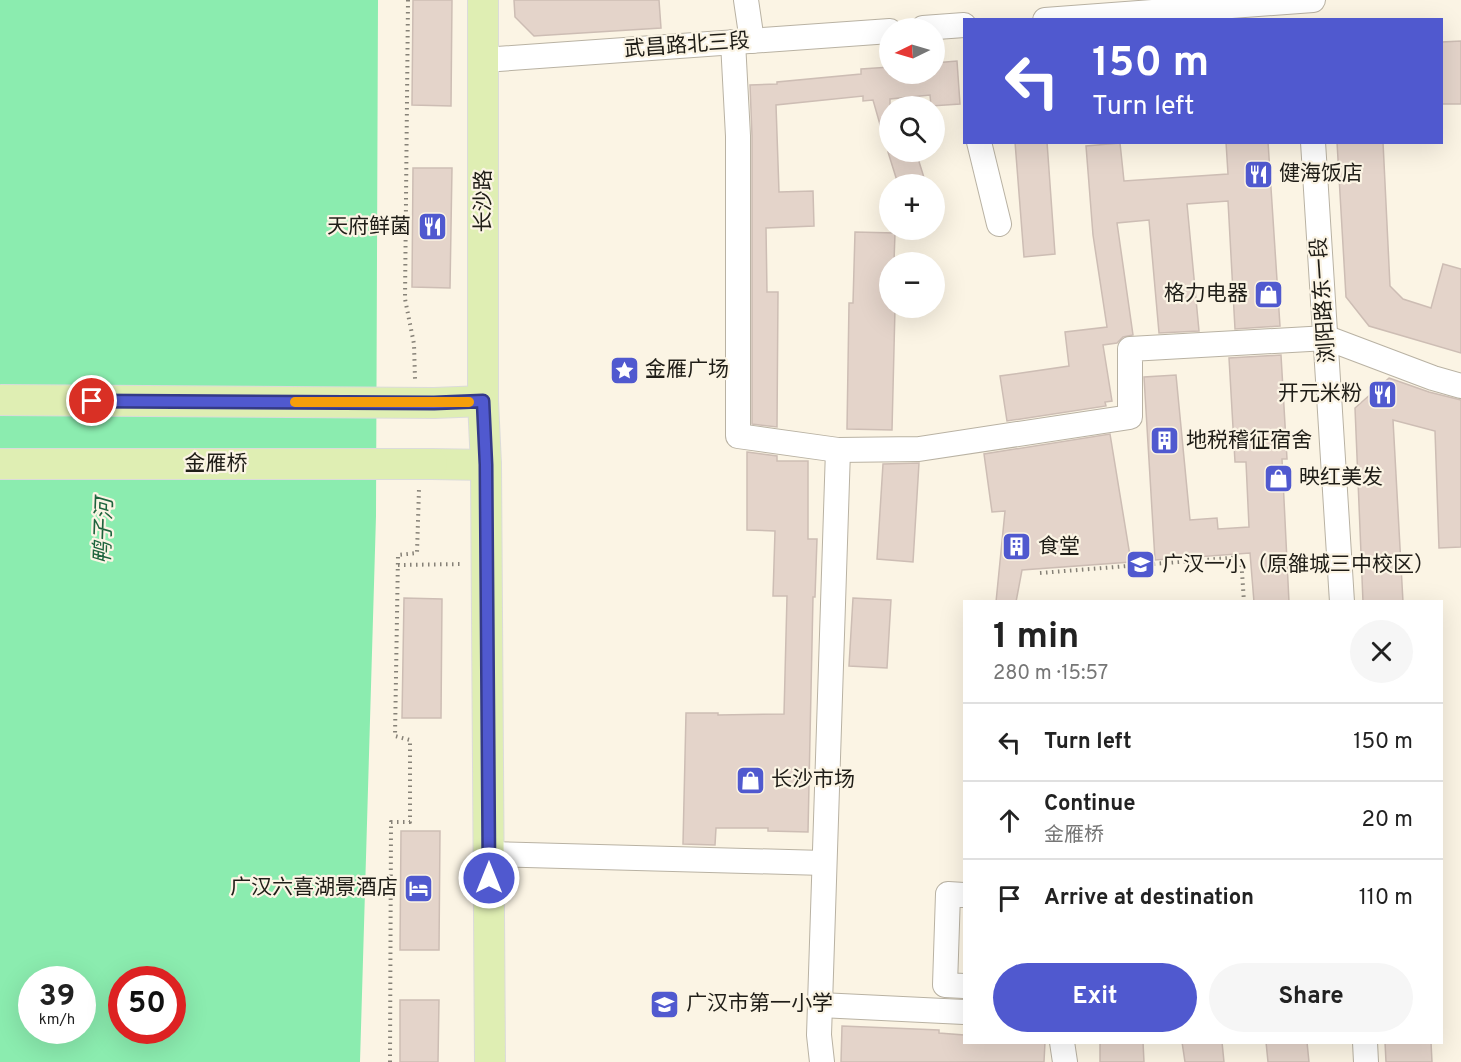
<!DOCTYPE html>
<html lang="en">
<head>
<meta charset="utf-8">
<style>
  body { margin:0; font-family:Overpass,"Noto Sans SC",sans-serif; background:#f6f6f6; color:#222; height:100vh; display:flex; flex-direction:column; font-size:22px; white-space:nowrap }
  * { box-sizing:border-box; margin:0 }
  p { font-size:20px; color:#767676 }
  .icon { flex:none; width:33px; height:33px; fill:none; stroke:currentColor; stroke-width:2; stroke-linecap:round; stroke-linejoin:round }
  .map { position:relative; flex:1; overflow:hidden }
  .panel { position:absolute; left:963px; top:600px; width:480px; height:444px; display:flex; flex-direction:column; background:#fff; border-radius:0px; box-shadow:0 6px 24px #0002 }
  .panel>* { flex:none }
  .guide { position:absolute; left:963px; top:18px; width:480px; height:126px; border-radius:0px; box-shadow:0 6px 24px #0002; background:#5059cf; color:#fff; overflow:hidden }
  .needle { width:39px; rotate:265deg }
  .fabs { position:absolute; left:879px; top:18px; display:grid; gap:12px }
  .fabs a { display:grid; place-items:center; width:66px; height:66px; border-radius:50%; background:#fff; box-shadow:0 6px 24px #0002; font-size:30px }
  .speed { position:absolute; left:18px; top:966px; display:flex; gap:12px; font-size:30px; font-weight:700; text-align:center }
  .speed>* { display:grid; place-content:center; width:78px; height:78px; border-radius:50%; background:#fff; box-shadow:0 6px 24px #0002; line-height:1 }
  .speed small { font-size:15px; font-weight:400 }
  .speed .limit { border:9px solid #d22; background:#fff; color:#111 }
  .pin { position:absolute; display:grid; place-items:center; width:51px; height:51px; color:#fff; margin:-26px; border:3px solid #fff; border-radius:50%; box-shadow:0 2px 6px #0007 }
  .me { position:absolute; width:66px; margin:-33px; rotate:0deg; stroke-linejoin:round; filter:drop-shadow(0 0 4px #0008) }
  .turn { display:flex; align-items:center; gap:21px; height:126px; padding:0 30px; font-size:27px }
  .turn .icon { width:78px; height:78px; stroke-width:2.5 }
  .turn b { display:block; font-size:42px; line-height:51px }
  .round { display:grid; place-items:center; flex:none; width:63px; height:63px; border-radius:32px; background:#f6f6f6 }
  .overview { display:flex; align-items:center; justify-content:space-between; height:102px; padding:0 30px }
  h1 { font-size:36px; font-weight:700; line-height:45px }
  .button { display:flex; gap:12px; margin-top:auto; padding:12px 30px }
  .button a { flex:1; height:69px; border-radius:36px; background:#5059cf; color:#fff; font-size:24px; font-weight:700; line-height:69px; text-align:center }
  .button a+a { background:#f6f6f6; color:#222 }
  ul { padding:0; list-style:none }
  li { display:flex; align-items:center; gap:18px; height:78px; padding:0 30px; border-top:2px solid #e0e0e0 }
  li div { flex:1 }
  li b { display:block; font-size:22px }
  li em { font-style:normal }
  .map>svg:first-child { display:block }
</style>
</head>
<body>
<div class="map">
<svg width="1461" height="1062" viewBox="0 0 1461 1062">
  <rect width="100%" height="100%" fill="#fbf4e4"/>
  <path fill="#8becaf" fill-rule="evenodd" d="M 0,0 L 378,0 L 376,516 L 360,1062 L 0,1062 ZM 32,980 L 82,980 L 82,1030 L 32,1030 ZM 122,980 L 172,980 L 172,1030 L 122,1030 Z"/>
  <g fill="#e4d4ca" stroke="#cdbdb4" stroke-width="1.5">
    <polygon points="413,0 452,0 451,106 412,105"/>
    <polygon points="514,0 659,0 661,28 534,36 515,17"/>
    <polygon points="1461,41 1461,104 1442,104 1442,42"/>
    <polygon points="957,61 960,104 931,106 930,95 890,99 890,142 885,142 873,100 863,101 863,96 776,105 779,192 813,191 814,226 766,228 767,292 778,292 777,427 752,424 752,136 750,85 777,84 777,82 861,74 861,69 890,67 890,74 934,74 934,63"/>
    <polygon points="1015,142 1047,142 1055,254 1024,257"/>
    <polygon points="1226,142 1268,142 1280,326 1235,329 1228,201 1187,204 1199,331 1159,333 1149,220 1117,223 1133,335 1123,337 1117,343 1103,345 1112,401 1105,402 1106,406 1007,421 1000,376 1069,366 1065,332 1107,327 1093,235 1086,146 1120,143 1124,181 1228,174"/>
    <polygon points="1337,142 1383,142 1390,286 1403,299 1431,308 1443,264 1461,269 1461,353 1369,326 1346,297"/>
    <polygon points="888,152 916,152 926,184 898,184"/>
    <polygon points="413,168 452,168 450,288 412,287"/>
    <polygon points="855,232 895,233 894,262 890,262 890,308 895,308 892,430 847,429 849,303 853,303"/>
    <polygon points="1281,355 1287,459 1282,459 1289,602 1254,602 1250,553 1155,560 1144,377 1176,375 1190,520 1217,518 1218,529 1249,527 1246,462 1235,462 1229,358"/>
    <polygon points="1389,378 1429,392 1461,400 1461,547 1439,548 1435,431 1393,420 1403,602 1363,602 1355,408"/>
    <polygon points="1110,434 1131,562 1022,570 1016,602 996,602 1005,511 992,512 984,454"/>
    <polygon points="747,452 777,456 777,461 808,461 808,539 817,539 815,597 813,597 808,832 768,831 768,828 716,828 715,845 683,844 686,713 718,713 718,715 784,714 787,596 773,596 775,531 747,530"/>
    <polygon points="919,463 913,562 877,559 883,464"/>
    <polygon points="404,598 442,599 441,718 402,718"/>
    <polygon points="853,598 891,600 887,668 849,666"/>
    <polygon points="401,831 440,831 439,950 400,950"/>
    <polygon points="400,1000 439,1000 438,1062 400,1062"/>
    <polygon points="842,1026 939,1030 939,1033 964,1035 964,1042 1045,1042 1044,1062 841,1062"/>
    <polygon points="1100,1042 1143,1042 1144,1062 1100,1062"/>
    <polygon points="1182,1042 1222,1042 1224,1062 1185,1062"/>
    <polygon points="1266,1042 1307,1042 1309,1062 1268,1062"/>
    <polygon points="1385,1042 1431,1042 1432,1062 1386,1062"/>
  </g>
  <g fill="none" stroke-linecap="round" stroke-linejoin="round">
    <defs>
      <g id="minor">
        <polyline points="746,0 752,41"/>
        <polyline points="1045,20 1313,0"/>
        <polyline points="923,28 964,25"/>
        <polyline points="733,42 738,136 738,436 838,450 919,449 1130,417 1130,349 1327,338 1433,378 1461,386"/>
        <polyline points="484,60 890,31"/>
        <polyline points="979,142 999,224"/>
        <polyline points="1313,142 1342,602"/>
        <polyline points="489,854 824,863"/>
        <polyline points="964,895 948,894 945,985 964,986"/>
        <polyline points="820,1005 964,1012"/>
        <polyline points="1062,1042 1065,1062"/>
        <polyline points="1365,1042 1366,1062"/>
        <polyline points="822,1062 819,1035 838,450"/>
      </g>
      <g id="major">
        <polyline points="483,0 483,401 486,465 490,1062"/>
        <polyline points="434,403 483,401"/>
        <polyline points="432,464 486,465"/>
      </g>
    </defs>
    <use href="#minor" stroke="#b9b2a3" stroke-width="26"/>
    <use href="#major" stroke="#dbdbda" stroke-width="32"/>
    <g stroke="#868177" stroke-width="4" stroke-dasharray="1.5 4.5" stroke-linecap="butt">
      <polyline points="408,0 405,299 414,344 415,379"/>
      <polyline points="398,565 463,564"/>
      <polyline points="1040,573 1241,557 1244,602"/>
      <polyline points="390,1062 391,822 410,822 410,740 395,736 398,555 417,553 419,489"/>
    </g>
    <use href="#minor" stroke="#fff" stroke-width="24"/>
    <use href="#major" stroke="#dfeeb3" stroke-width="30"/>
    <defs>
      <g id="major-bridge">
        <polyline points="0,400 434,403"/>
        <polyline points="0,464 432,464"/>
      </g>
    </defs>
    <use href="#major-bridge" stroke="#dbdbda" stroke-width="32" stroke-linecap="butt"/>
    <use href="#major-bridge" stroke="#dfeeb3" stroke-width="30"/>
  </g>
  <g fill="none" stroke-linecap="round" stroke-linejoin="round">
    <defs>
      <polyline id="route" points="92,401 434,403 483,401 486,465 489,878"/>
    </defs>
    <use href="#route" stroke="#343a87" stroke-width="15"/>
    <use href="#route" stroke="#5059cf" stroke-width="10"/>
    <polyline stroke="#f59e0b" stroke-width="10" points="295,402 469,402"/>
  </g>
  <defs>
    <symbol id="restaurant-square" viewBox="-11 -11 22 22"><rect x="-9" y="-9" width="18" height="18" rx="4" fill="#5059cf" stroke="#fbf4e4"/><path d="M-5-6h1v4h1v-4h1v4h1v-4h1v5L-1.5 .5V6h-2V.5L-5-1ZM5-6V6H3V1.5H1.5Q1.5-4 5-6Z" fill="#fff"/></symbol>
    <symbol id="shop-square" viewBox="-11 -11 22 22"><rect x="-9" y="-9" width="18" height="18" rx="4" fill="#5059cf" stroke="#fbf4e4"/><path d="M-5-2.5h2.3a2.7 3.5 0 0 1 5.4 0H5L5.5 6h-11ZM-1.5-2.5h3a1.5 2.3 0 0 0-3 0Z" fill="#fff"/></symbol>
    <symbol id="sight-square" viewBox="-11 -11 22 22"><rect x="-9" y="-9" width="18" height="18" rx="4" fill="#5059cf" stroke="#fbf4e4"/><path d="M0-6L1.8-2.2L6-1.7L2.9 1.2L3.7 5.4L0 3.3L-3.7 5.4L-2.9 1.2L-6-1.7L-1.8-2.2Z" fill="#fff"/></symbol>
    <symbol id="building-square" viewBox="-11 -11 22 22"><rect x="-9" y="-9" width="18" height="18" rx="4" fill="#5059cf" stroke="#fbf4e4"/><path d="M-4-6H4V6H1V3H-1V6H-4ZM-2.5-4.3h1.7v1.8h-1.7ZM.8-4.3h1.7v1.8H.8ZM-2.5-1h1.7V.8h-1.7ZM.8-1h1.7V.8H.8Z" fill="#fff"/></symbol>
    <symbol id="school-square" viewBox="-11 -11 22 22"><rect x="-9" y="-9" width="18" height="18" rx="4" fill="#5059cf" stroke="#fbf4e4"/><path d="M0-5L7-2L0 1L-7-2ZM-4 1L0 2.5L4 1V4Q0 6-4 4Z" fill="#fff"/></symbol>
    <symbol id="hotel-square" viewBox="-11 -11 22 22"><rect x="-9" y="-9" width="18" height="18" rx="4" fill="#5059cf" stroke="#fbf4e4"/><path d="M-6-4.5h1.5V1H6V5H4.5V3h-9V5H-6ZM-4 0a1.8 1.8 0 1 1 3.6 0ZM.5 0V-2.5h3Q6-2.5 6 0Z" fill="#fff"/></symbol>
  </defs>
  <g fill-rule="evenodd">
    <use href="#restaurant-square" x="1242" y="158" width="33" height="33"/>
    <use href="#restaurant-square" x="416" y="210" width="33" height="33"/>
    <use href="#shop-square" x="1252" y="278" width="33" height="33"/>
    <use href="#sight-square" x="608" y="354" width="33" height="33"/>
    <use href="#restaurant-square" x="1366" y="378" width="33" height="33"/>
    <use href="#building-square" x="1148" y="424" width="33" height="33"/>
    <use href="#shop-square" x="1262" y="462" width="33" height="33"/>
    <use href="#building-square" x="1000" y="530" width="33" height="33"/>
    <use href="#school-square" x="1124" y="548" width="33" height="33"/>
    <use href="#shop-square" x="734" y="764" width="33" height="33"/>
    <use href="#hotel-square" x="402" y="872" width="33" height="33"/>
    <use href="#school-square" x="648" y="988" width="33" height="33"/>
  </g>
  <g text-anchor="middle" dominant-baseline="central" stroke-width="4.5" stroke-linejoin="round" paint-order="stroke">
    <g font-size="21" fill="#1f1d17" stroke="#fbf4e4">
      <text transform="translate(687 46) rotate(-4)">武昌路北三段</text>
      <text transform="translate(484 201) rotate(-90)">长沙路</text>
      <text transform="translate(1324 300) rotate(-94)">浏阳路东一段</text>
      <text x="216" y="464">金雁桥</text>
    </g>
    <g font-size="21" fill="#1f1d17" stroke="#fbf4e4" text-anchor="start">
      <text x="1279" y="174">健海饭店</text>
      <text x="411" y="227" text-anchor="end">天府鲜菌</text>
      <text x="1248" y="294" text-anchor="end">格力电器</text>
      <text x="645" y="370">金雁广场</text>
      <text x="1362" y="394" text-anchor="end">开元米粉</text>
      <text x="1186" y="441">地税稽征宿舍</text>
      <text x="1299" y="478">映红美发</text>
      <text x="1038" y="547">食堂</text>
      <text x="1162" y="565">广汉一小（原雒城三中校区）</text>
      <text x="771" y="780">长沙市场</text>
      <text x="398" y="888" text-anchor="end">广汉六喜湖景酒店</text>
      <text x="686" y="1004">广汉市第一小学</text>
    </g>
    <g font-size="22" font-style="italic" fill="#1e643d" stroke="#fbf4e4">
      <text transform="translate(105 531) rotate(-88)">鸭子河</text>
    </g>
  </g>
</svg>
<div class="fabs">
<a><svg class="needle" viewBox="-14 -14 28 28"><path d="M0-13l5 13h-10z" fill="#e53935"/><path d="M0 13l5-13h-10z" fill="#767676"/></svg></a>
<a><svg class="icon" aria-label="search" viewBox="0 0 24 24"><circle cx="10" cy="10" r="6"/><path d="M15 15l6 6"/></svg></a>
<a>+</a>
<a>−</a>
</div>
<div class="speed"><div>39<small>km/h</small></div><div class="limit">50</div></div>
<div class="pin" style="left:92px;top:401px;background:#d93025"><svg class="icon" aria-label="arrive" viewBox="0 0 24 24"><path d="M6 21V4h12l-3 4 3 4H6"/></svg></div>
<svg class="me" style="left:489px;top:878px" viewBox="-20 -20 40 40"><circle r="17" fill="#5059cf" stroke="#fff" stroke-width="3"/><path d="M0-11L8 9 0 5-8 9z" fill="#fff"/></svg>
<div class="guide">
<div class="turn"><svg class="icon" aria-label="left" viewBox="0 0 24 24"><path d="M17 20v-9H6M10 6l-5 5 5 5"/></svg><div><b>150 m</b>Turn left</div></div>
</div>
<section class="panel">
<div class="overview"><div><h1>1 min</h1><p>280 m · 15:57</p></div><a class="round"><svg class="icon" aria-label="close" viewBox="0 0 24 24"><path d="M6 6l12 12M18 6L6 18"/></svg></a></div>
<ul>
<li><svg class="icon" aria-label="left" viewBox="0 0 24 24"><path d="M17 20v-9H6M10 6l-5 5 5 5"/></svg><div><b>Turn left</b></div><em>150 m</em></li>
<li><svg class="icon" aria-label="ahead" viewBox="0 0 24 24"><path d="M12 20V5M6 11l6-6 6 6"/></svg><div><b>Continue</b><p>金雁桥</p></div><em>20 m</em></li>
<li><svg class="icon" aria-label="arrive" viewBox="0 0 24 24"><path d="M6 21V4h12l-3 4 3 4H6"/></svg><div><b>Arrive at destination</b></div><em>110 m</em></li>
</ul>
<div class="button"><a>Exit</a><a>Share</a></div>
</section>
</div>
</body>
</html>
